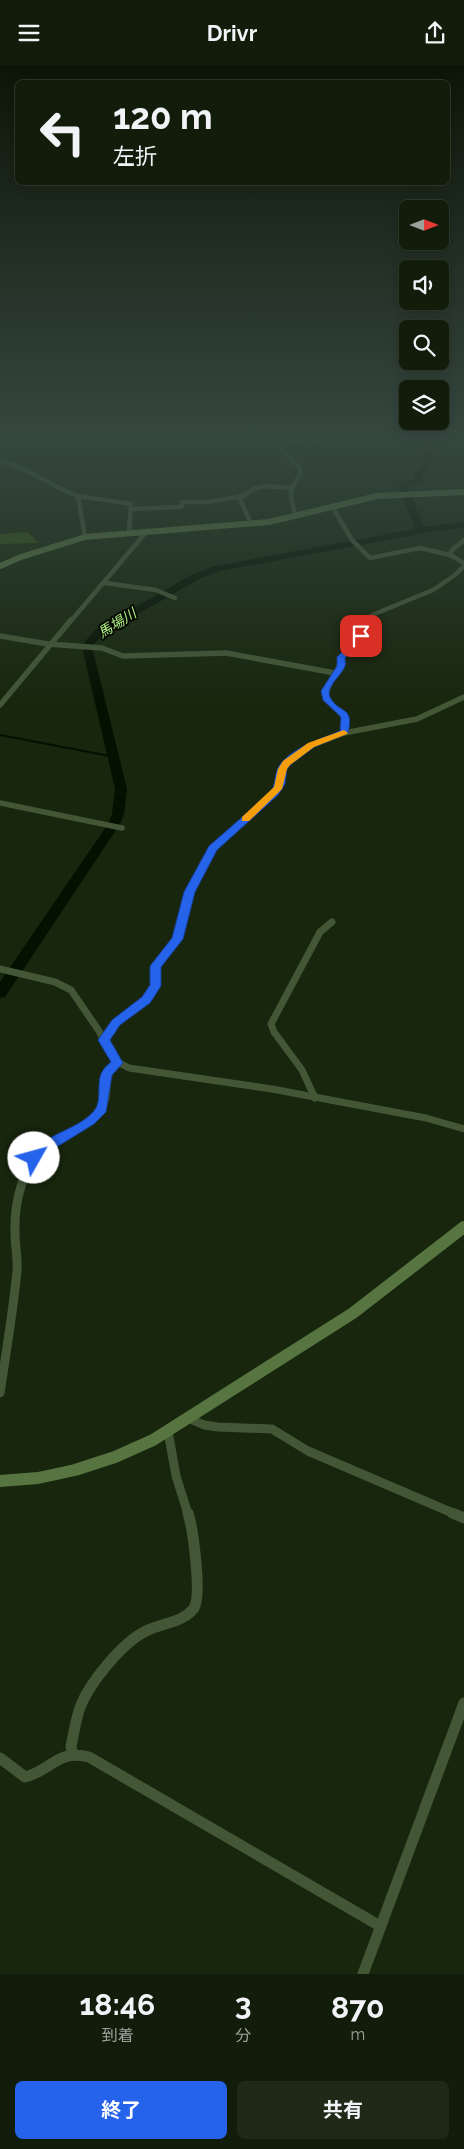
<!DOCTYPE html>
<html lang="ja">
<head>
<meta charset="utf-8">
<style>
  body { margin:0; font-family:Raleway,"Noto Sans JP",sans-serif; background:#1e2918; color:#f1f3f6; height:100vh; display:flex; flex-direction:column; font-size:19px; white-space:nowrap }
  * { box-sizing:border-box; margin:0 }
  p { font-size:16px; color:#9ca19c }
  .icon { flex:none; width:28px; height:28px; fill:none; stroke:currentColor; stroke-width:2; stroke-linecap:round; stroke-linejoin:round }
  .map { position:relative; height:1909px; overflow:hidden }
  .panel { display:flex; flex-direction:column; background:#111c0a; flex:1 }
  .panel>* { flex:none }
  .hud { position:absolute; left:15px; top:15px; width:435px; height:105px; border-radius:8px; box-shadow:0 2px 12px #0003,0 0 0 1px #303a2b; background:#111c0a; color:#f1f3f6; overflow:hidden }
  .needle { width:32px; rotate:90deg }
  .buttons { position:absolute; left:399px; top:135px; display:grid; gap:10px }
  .buttons a { display:grid; place-items:center; width:50px; height:50px; border-radius:8px; background:#111c0a; box-shadow:0 2px 12px #0003,0 0 0 1px #303a2b; font-size:25px }
  .pin { position:absolute; display:grid; place-items:center; width:42px; height:42px; color:#fff; margin:-21px; border-radius:10px; box-shadow:0 2px 8px #0006 }
  .me { position:absolute; width:55px; margin:-28px; rotate:52deg; stroke-linejoin:round; filter:drop-shadow(0 0 4px #0008) }
  .turn { display:flex; align-items:center; gap:18px; height:105px; padding:0 15px; font-size:22px }
  .turn .icon { width:65px; height:65px; stroke-width:2.5 }
  .turn b { display:block; font-size:35px; line-height:42px }
  .eta { display:flex; justify-content:space-evenly; align-items:center; height:85px; text-align:center }
  .eta b { font-size:30px; font-weight:700; line-height:35px }
  .button { display:flex; gap:10px; margin-top:auto; padding:10px 15px }
  .button a { flex:1; height:58px; border-radius:8px; background:#2563eb; color:#fff; font-size:20px; font-weight:700; line-height:58px; text-align:center }
  .button a+a { background:#1e2918; color:#f1f3f6 }
  header { display:flex; justify-content:space-between; align-items:center; height:65px; padding:0 15px; background:#111c0a; font-size:22px; font-weight:700 }
  .map>svg:first-child { display:block }
</style>
</head>
<body>
<header><svg class="icon" aria-label="menu" viewBox="0 0 24 24"><path d="M4 6h16M4 12h16M4 18h16"/></svg>Drivr<svg class="icon" aria-label="share" viewBox="0 0 24 24"><path d="M12 15V3M7 8l5-5 5 5M5 13v7h14v-7"/></svg></header>
<div class="map">
<svg width="464" height="1909" viewBox="0 0 464 1909">
  <rect width="100%" height="100%" fill="#17260d"/>
  <g fill="#305212">
    <polygon points="278,370 328,370 309,382 284,379"/>
    <polygon points="28,467 38,478 0,479 0,469"/>
  </g>
  <g fill="none" stroke-linecap="round" stroke-linejoin="round">
    <polyline stroke="#041000" stroke-width="2" points="0,670 115,692"/>
    <polygon fill="#041000" fill-rule="evenodd" points="432,370 440,370 441,373 433,377 428,384 433,392 431,400 423,407 422,417 407,421 424,462 464,457 464,463 436,466 220,506 201,513 103,569 94,579 93,586 127,724 124,749 120,759 5,932 0,933 0,917 108,759 112,749 115,724 83,586 84,578 95,565 193,509 215,501 415,464 398,420 415,414 415,406 423,399 425,392 420,384 427,373"/>
    <g stroke="#435737" stroke-width="4.5">
      <path d="M 268,370 L 299,402 L 301,408 C 289,426 289,428 295,449 L 299,451"/>
      <path d="M 0,396 C 28,402 51,422 78,431 L 85,472"/>
      <polyline points="78,431 131,439 129,468"/>
      <polyline points="239,432 251,459"/>
      <polyline points="333,443 352,475 370,493 420,483 450,490"/>
      <polyline points="131,444 179,442 182,441 182,437 208,437 243,431 254,424 266,421 291,423"/>
      <polyline points="464,475 451,486 450,490 464,498"/>
      <polyline points="105,518 156,525 175,533"/>
      <polyline points="70,557 147,466"/>
      <polyline points="369,557 372,550 433,525 455,510 464,501"/>
    </g>
    <g stroke="#435737" stroke-width="5.5">
      <polyline points="0,571 48,579 102,583 123,591 226,588 335,608"/>
      <polyline points="0,640 71,555"/>
      <polyline points="344,668 417,654 464,632"/>
      <polyline points="0,738 122,763"/>
      <path d="M 209,790 L 213,783 L 274,729 L 283,703 L 294,691 L 310,681 L 344,668 L 344,652 L 326,633 C 326,617 341,608 341,592 L 364,568 L 370,555"/>
    </g>
    <g stroke="#435737" stroke-width="7">
      <polyline points="0,904 55,917 71,925 99,966 114,995 129,1003 272,1024 426,1053 464,1064"/>
      <polyline points="104,975 120,954 135,945 146,935 155,921 155,901 177,874 190,827 210,789"/>
      <polyline points="315,1033 302,1005 274,967 271,959 320,867 332,857"/>
      <path d="M 45,1082 C 63,1070 93,1063 103,1042 C 112,1025 100,1016 117,998"/>
    </g>
    <g stroke="#435737" stroke-width="9">
      <path d="M 0,1328 C 6,1288 13,1247 17,1206 C 18,1193 15,1181 15,1168 C 14,1139 22,1099 47,1081"/>
      <polyline points="188,1353 204,1360 218,1362 272,1364 308,1386 455,1449"/>
      <polyline points="168,1366 176,1411 188,1449"/>
    </g>
    <g stroke="#435737" stroke-width="11">
      <polyline points="452,1448 464,1453"/>
      <path d="M 72,1687 L 71,1681 C 74,1668 76,1652 81,1640 C 91,1616 123,1577 146,1566 C 161,1558 183,1558 194,1543 C 202,1530 193,1464 188,1448"/>
      <path d="M 0,1693 L 25,1712 C 52,1705 58,1684 89,1692 L 380,1861"/>
      <polyline points="363,1909 464,1638"/>
    </g>
    <polyline stroke="#567541" stroke-width="6" points="0,501 21,492 85,472 269,457 377,431 464,427"/>
    <polyline stroke="#567541" stroke-width="12" points="0,1416 38,1413 75,1405 115,1392 153,1375 353,1248 464,1162"/>
  </g>
  <linearGradient id="sky" x2="0" y2="1"><stop stop-color="#0d1507"/><stop offset="0.58" stop-color="#364740"/><stop offset="1" stop-color="#364740" stop-opacity="0"/></linearGradient>
  <rect width="464" height="638" fill="url(#sky)"/>
  <path fill="#2563eb" stroke="#184099" d="M 359,570 L 365,571 L 345,593 C 345,595 346,598 345,601 C 342,610 325,622 330,632 C 338,649 355,640 348,668 L 314,682 L 290,700 L 287,704 L 285,719 L 278,730 L 217,785 L 195,827 L 183,874 L 161,902 L 161,921 L 150,938 L 120,960 L 110,975 L 123,998 L 112,1010 L 106,1047 L 94,1059 L 55,1083 L 38,1096 L 29,1096 L 27,1093 C 40,1069 82,1065 96,1043 C 101,1034 97,1019 101,1009 C 103,1004 107,1000 111,997 L 98,975 L 112,955 L 142,932 L 150,920 L 150,901 L 172,873 L 184,827 L 209,781 L 271,727 C 276,719 274,709 279,701 C 291,683 321,674 340,666 L 341,652 L 323,635 L 321,626 L 337,601 L 337,592 Z"/>
  <polygon fill="#f59e0b" points="344,665 348,668 347,669 314,682 290,700 287,704 282,724 249,756 242,756 242,752 274,722 278,704 283,696 308,678"/>
  <g text-anchor="middle" dominant-baseline="central" stroke-width="4" stroke-linejoin="round" paint-order="stroke">
    <g font-size="14" font-style="italic" fill="#afef83" stroke="#070d04">
      <text transform="translate(117 558) rotate(-32)">馬場川</text>
    </g>
  </g>
</svg>
<div class="buttons">
<a><svg class="needle" viewBox="-14 -14 28 28"><path d="M0-13l5 13h-10z" fill="#e53935"/><path d="M0 13l5-13h-10z" fill="#9ca19c"/></svg></a>
<a><svg class="icon" aria-label="sound" viewBox="0 0 24 24"><path d="M4 9h4l5-4v14l-5-4H4zM17 9q2 3 0 6"/></svg></a>
<a><svg class="icon" aria-label="search" viewBox="0 0 24 24"><circle cx="10" cy="10" r="6"/><path d="M15 15l6 6"/></svg></a>
<a><svg class="icon" aria-label="layers" viewBox="0 0 24 24"><path d="M12 4l9 5-9 5-9-5zM3 14l9 5 9-5"/></svg></a>
</div>
<div class="pin" style="left:361px;top:571px;background:#d93025"><svg class="icon" aria-label="arrive" viewBox="0 0 24 24"><path d="M6 21V4h12l-3 4 3 4H6"/></svg></div>
<svg class="me" style="left:34px;top:1093px" viewBox="-20 -20 40 40"><circle r="19" fill="#fff"/><path d="M0-13L10 11 0 6-10 11z" fill="#2563eb"/></svg>
<div class="hud">
<div class="turn"><svg class="icon" aria-label="left" viewBox="0 0 24 24"><path d="M17 20v-9H6M10 6l-5 5 5 5"/></svg><div><b>120 m</b>左折</div></div>
</div>
</div>
<section class="panel">
<div class="eta">
<div><b>18:46</b><p>到着</p></div>
<div><b>3</b><p>分</p></div>
<div><b>870</b><p>m</p></div>
</div>
<div class="button"><a>終了</a><a>共有</a></div>
</section>
</body>
</html>
